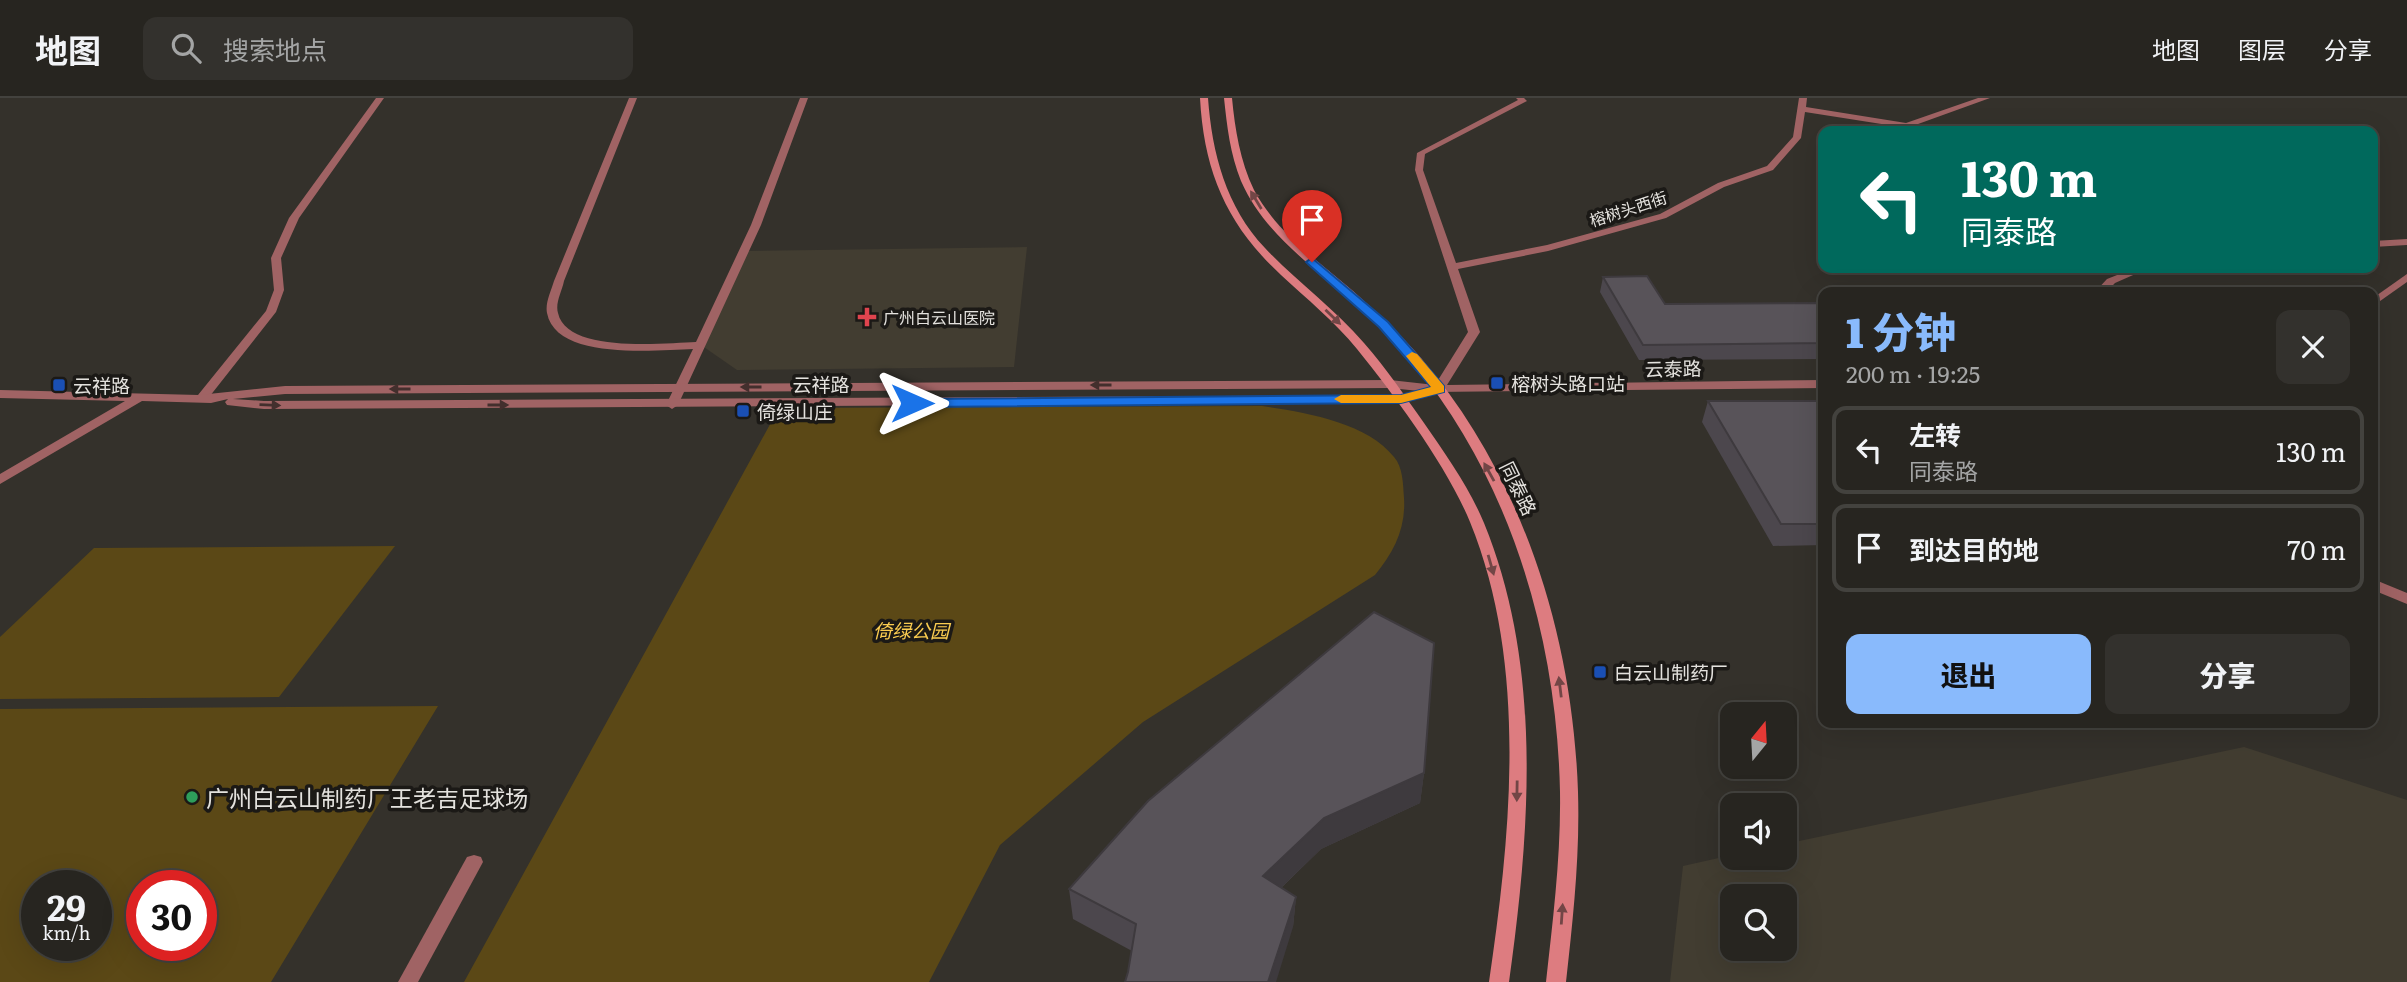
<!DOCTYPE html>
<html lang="zh">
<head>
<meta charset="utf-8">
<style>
  body { margin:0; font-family:Literata,"Noto Sans SC",serif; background:#33312d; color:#f1f3f6; height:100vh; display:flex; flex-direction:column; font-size:26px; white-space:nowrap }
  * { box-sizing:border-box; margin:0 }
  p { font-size:23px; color:#a4a5a5 }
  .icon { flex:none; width:38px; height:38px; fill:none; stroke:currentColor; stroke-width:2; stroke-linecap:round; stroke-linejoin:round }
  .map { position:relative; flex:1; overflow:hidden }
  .details { position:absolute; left:1818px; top:189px; width:560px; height:441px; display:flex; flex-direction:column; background:#272520; border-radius:14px; box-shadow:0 7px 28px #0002,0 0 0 2px #43423e }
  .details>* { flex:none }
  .banner { position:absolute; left:1818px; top:28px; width:560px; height:147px; border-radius:14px; box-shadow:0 7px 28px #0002,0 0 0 2px #43423e; background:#00695c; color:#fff; overflow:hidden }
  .needle { width:46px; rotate:18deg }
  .controls { position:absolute; left:1720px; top:604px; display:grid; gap:14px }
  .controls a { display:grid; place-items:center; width:77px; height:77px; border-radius:14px; background:#272520; box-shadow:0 7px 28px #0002,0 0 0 2px #43423e; font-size:35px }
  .speed { position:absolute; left:21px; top:772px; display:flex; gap:14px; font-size:35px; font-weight:700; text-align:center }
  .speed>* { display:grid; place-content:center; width:91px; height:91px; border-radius:50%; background:#272520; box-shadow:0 7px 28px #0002,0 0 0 2px #43423e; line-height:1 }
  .speed small { font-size:18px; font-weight:400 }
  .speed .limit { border:10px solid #d22; background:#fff; color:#111 }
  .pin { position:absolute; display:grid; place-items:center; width:60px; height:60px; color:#fff; margin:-72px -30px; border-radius:50% 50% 50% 0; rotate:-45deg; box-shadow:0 0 7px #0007 }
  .pin .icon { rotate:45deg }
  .me { position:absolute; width:77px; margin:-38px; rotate:90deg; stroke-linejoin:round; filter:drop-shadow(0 0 5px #0008) }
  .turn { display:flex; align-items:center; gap:24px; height:147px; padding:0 28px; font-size:32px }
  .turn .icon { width:91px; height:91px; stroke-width:2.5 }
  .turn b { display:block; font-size:49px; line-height:60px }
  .round { display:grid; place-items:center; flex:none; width:74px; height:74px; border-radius:14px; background:#33312d }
  .overview { display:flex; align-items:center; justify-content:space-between; height:119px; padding:0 28px }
  h1 { font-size:42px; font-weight:800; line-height:52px; color:#89bafc }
  .action { display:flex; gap:14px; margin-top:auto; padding:14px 28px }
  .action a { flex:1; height:80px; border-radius:14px; background:#89bafc; color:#111; font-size:28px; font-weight:800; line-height:80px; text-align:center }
  .action a+a { background:#33312d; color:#f1f3f6 }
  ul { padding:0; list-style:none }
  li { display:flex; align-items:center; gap:21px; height:88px; margin:0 14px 10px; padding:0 14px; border:4px solid #43423e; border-radius:14px }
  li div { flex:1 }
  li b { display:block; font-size:26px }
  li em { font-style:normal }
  header { display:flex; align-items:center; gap:42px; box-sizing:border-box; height:98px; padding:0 35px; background:#272520; border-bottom:2px solid #43423e }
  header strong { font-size:33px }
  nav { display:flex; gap:38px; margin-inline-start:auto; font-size:24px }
  .search { width:490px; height:63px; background:#33312d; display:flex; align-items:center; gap:18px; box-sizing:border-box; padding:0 24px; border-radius:14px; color:#a4a5a5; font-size:26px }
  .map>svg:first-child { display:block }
</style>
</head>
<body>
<header>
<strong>地图</strong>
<div class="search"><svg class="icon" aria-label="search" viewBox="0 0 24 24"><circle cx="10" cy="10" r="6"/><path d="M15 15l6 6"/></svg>搜索地点</div>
<nav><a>地图</a><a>图层</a><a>分享</a></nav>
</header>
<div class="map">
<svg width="2407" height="884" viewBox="0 0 2407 884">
  <rect width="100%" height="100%" fill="#34312b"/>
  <g fill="#423d31" fill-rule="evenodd">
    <polygon points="1027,149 1014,269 737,272 701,247 744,153"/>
    <path d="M 2244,649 L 2407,702 L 2407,884 L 1670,884 L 1683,768 L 1732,757 L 1732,760 L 1785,760 L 1785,746 ZM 1732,798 L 1785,798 L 1785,850 L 1732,850 Z"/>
  </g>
  <g fill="#5b4816" fill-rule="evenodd">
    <path d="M 1262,308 C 1303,314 1367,324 1394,359 C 1403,369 1403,386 1404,400 C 1406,430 1394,454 1375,477 L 1143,624 L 1000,747 L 929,884 L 464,884 L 779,310 Z"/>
    <polygon points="395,448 279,599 0,601 0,539 94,450"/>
    <path d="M 438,608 L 271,884 L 0,884 L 0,611 ZM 37,788 L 96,788 L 96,847 L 37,847 ZM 142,788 L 201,788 L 201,847 L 142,847 Z"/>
  </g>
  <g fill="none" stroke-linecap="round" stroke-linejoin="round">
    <g fill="#a06364" fill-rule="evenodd">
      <polygon points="376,0 384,0 299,120 281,160 284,192 276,214 206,303 198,303 196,300 198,297 266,213 274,192 271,160 289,120"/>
      <path d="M 629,0 L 637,0 L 564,183 C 562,193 555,205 558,215 C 567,256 665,245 696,244 L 751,127 L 800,0 L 808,0 L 761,127 L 678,307 L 672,311 L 666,307 L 693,251 C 657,252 556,263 547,215 C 545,205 551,193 554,183 Z"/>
      <polygon points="2407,176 2407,184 2373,208 2373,200"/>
      <polygon points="2373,481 2407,495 2407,506 2373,492"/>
    </g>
    <g fill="#a06364" fill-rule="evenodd">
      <path d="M 1516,0 L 1524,0 L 1527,3 L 1425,56 L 1423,72 L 1456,165 L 1547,147 L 1660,116 L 1718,85 L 1767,68 L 1793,39 L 1799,0 L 1807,0 L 1806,9 L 1906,25 L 1978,0 L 1990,0 L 1907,30 L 1805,14 L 1801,40 L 1773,72 L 1724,89 L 1666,120 L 1548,153 L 1458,171 L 1480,234 L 1447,287 L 1824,282 L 1824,290 L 1434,294 L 1432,297 L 1401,305 L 264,311 L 227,307 L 225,304 L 228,301 L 211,305 L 142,303 L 0,386 L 0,376 L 125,303 L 0,300 L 0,292 L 199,297 L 285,288 L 1390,282 L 1435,287 L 1468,234 L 1415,72 L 1417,55 L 1518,2 ZM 1390,290 L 1419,293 L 1401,297 L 264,303 L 233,301 L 285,296 Z"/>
      <polygon points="2407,141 2407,147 2373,149 2373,143"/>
      <polygon points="2135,170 2149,170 2115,185 2106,194 2095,194 2107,181"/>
      <polygon points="474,757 481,759 483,764 418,884 398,884 467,759"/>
    </g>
    <g fill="#dd7c80" fill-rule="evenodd">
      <path d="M 1200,0 L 1208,0 C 1212,55 1226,109 1265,150 C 1296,183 1334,210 1364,245 C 1386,270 1405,298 1424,325 C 1446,357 1469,389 1484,425 C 1543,569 1530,733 1509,884 L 1489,884 C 1511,735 1528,566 1470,424 C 1447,368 1395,298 1357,251 C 1335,224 1307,201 1281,177 C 1227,127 1204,74 1200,0 Z"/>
      <path d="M 1224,0 L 1232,0 C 1235,31 1240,63 1254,92 C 1277,135 1317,162 1353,193 C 1377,214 1400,236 1421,260 C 1523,379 1573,539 1578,694 C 1580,758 1573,821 1566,884 L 1546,884 C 1553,821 1561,758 1560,694 C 1557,542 1512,385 1414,266 C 1392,241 1368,217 1343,195 C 1304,162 1262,131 1241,83 C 1230,56 1227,28 1224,0 Z"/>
    </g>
  </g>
  <g fill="#4c474d">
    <polygon points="1603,179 1665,206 1824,205 1824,261 1639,262 1600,194"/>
    <polygon points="1708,303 1824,303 1824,447 1773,448 1702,324"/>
    <polygon points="1424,675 1420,705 1321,751 1281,790 1296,799 1293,829 1128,874 1132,853 1073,821 1069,791"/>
  </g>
  <g fill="#3e3a3e">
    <polygon points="1424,675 1420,705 1321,751 1262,808 1263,778 1324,720"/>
    <polygon points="1296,799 1293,829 1276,884 1268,884"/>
  </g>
  <g fill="#585359" stroke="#3e3a3e" stroke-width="2">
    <polygon points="1647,178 1665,206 1824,205 1824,245 1643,247 1603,179"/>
    <polygon points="1708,303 1824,303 1824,426 1781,426"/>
    <polygon points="1374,514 1434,545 1424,675 1324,720 1263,778 1296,799 1268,884 1125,884 1128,874 1136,826 1069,791 1148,703"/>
  </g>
  <defs><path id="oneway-solid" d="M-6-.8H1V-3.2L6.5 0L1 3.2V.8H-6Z" transform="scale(1.75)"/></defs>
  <g fill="#724646">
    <use href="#oneway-solid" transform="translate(1256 102) rotate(-121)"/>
    <use href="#oneway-solid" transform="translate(1333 219) rotate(44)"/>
    <use href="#oneway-solid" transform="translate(1489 374) rotate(-119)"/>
    <use href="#oneway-solid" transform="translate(1491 467) rotate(74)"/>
    <use href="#oneway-solid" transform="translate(1560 589) rotate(-97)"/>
    <use href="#oneway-solid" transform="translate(1517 693) rotate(91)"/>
    <use href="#oneway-solid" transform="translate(1562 816) rotate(-86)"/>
  </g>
  <g fill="#432f2d">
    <use href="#oneway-solid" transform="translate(1101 287) rotate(180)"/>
    <use href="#oneway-solid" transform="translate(751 289) rotate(180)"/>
    <use href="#oneway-solid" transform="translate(400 291) rotate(180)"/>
    <use href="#oneway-solid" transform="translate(270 307) rotate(2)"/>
    <use href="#oneway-solid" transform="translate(498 307)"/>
  </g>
  <polygon fill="#1a73e8" stroke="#114b97" stroke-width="2" points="1312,160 1388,224 1444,288 1444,294 1401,305 912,309 905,305 912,301 1401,297 1431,289 1379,229 1308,166 1306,164"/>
  <polygon fill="#f59e0b" points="1412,254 1417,256 1444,288 1444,294 1401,305 1341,305 1334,301 1341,297 1401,297 1431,289 1406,258"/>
  <path fill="#e0444e" stroke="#1b1916" stroke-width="2.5" d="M863.5 208.5h7v7h7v7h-7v7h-7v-7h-7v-7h7z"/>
  <g fill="#1a4fb4" stroke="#1b1916" stroke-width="2.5">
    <rect x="1490" y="278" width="14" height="14" rx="3.5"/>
    <rect x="52" y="280" width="14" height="14" rx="3.5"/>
    <rect x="736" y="306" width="14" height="14" rx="3.5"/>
    <rect x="1593" y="567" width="14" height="14" rx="3.5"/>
  </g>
  <circle fill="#2e9e5b" stroke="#1b1916" stroke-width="2.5" cx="192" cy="699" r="7"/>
  <g text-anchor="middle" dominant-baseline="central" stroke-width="7" stroke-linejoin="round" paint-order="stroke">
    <g font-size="16" fill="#e4e2de" stroke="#1b1916">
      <text transform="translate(1628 110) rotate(-18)">榕树头西街</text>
    </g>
    <g font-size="16" fill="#e4e2de" stroke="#1b1916" text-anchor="start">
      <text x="883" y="219">广州白云山医院</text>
    </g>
    <g font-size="19" fill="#e4e2de" stroke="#1b1916">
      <text transform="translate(1673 270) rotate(-1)">云泰路</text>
      <text x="821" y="286">云祥路</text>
      <text transform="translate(1519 390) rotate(64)">同泰路</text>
    </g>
    <g font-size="19" fill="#e4e2de" stroke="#1b1916" text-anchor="start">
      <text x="1511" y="285">榕树头路口站</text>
      <text x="73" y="287">云祥路</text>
      <text x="757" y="313">倚绿山庄</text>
      <text x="1614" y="574">白云山制药厂</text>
    </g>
    <g font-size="19" font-style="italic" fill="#facc50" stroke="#1b1916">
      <text x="911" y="532">倚绿公园</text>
    </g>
    <g font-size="23" fill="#e4e2de" stroke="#1b1916" text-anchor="start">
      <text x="206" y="699">广州白云山制药厂王老吉足球场</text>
    </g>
  </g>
</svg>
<div class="controls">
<a><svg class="needle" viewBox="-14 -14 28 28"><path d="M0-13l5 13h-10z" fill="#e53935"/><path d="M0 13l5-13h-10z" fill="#a4a5a5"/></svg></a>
<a><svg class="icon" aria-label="sound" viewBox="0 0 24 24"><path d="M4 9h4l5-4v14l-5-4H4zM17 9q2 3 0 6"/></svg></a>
<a><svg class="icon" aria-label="search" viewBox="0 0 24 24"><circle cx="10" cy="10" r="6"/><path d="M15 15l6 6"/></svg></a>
</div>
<div class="speed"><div>29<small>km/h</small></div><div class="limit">30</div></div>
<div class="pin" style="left:1312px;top:164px;background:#d93025"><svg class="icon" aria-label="arrive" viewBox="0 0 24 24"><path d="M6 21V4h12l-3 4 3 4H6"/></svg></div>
<svg class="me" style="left:912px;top:305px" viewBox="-20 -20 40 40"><path d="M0-17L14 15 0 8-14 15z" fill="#1a73e8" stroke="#fff" stroke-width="4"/></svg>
<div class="banner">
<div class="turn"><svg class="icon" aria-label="left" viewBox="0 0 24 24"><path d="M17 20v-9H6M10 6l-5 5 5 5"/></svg><div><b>130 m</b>同泰路</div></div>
</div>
<section class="details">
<div class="overview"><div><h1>1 分钟</h1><p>200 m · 19:25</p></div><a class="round"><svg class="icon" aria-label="close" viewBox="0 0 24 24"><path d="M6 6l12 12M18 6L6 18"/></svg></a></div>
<ul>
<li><svg class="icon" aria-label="left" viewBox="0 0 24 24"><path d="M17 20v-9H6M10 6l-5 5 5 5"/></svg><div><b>左转</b><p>同泰路</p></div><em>130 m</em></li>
<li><svg class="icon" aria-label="arrive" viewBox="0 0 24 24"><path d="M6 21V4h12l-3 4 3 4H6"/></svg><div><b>到达目的地</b></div><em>70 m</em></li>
</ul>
<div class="action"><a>退出</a><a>分享</a></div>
</section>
</div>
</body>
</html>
